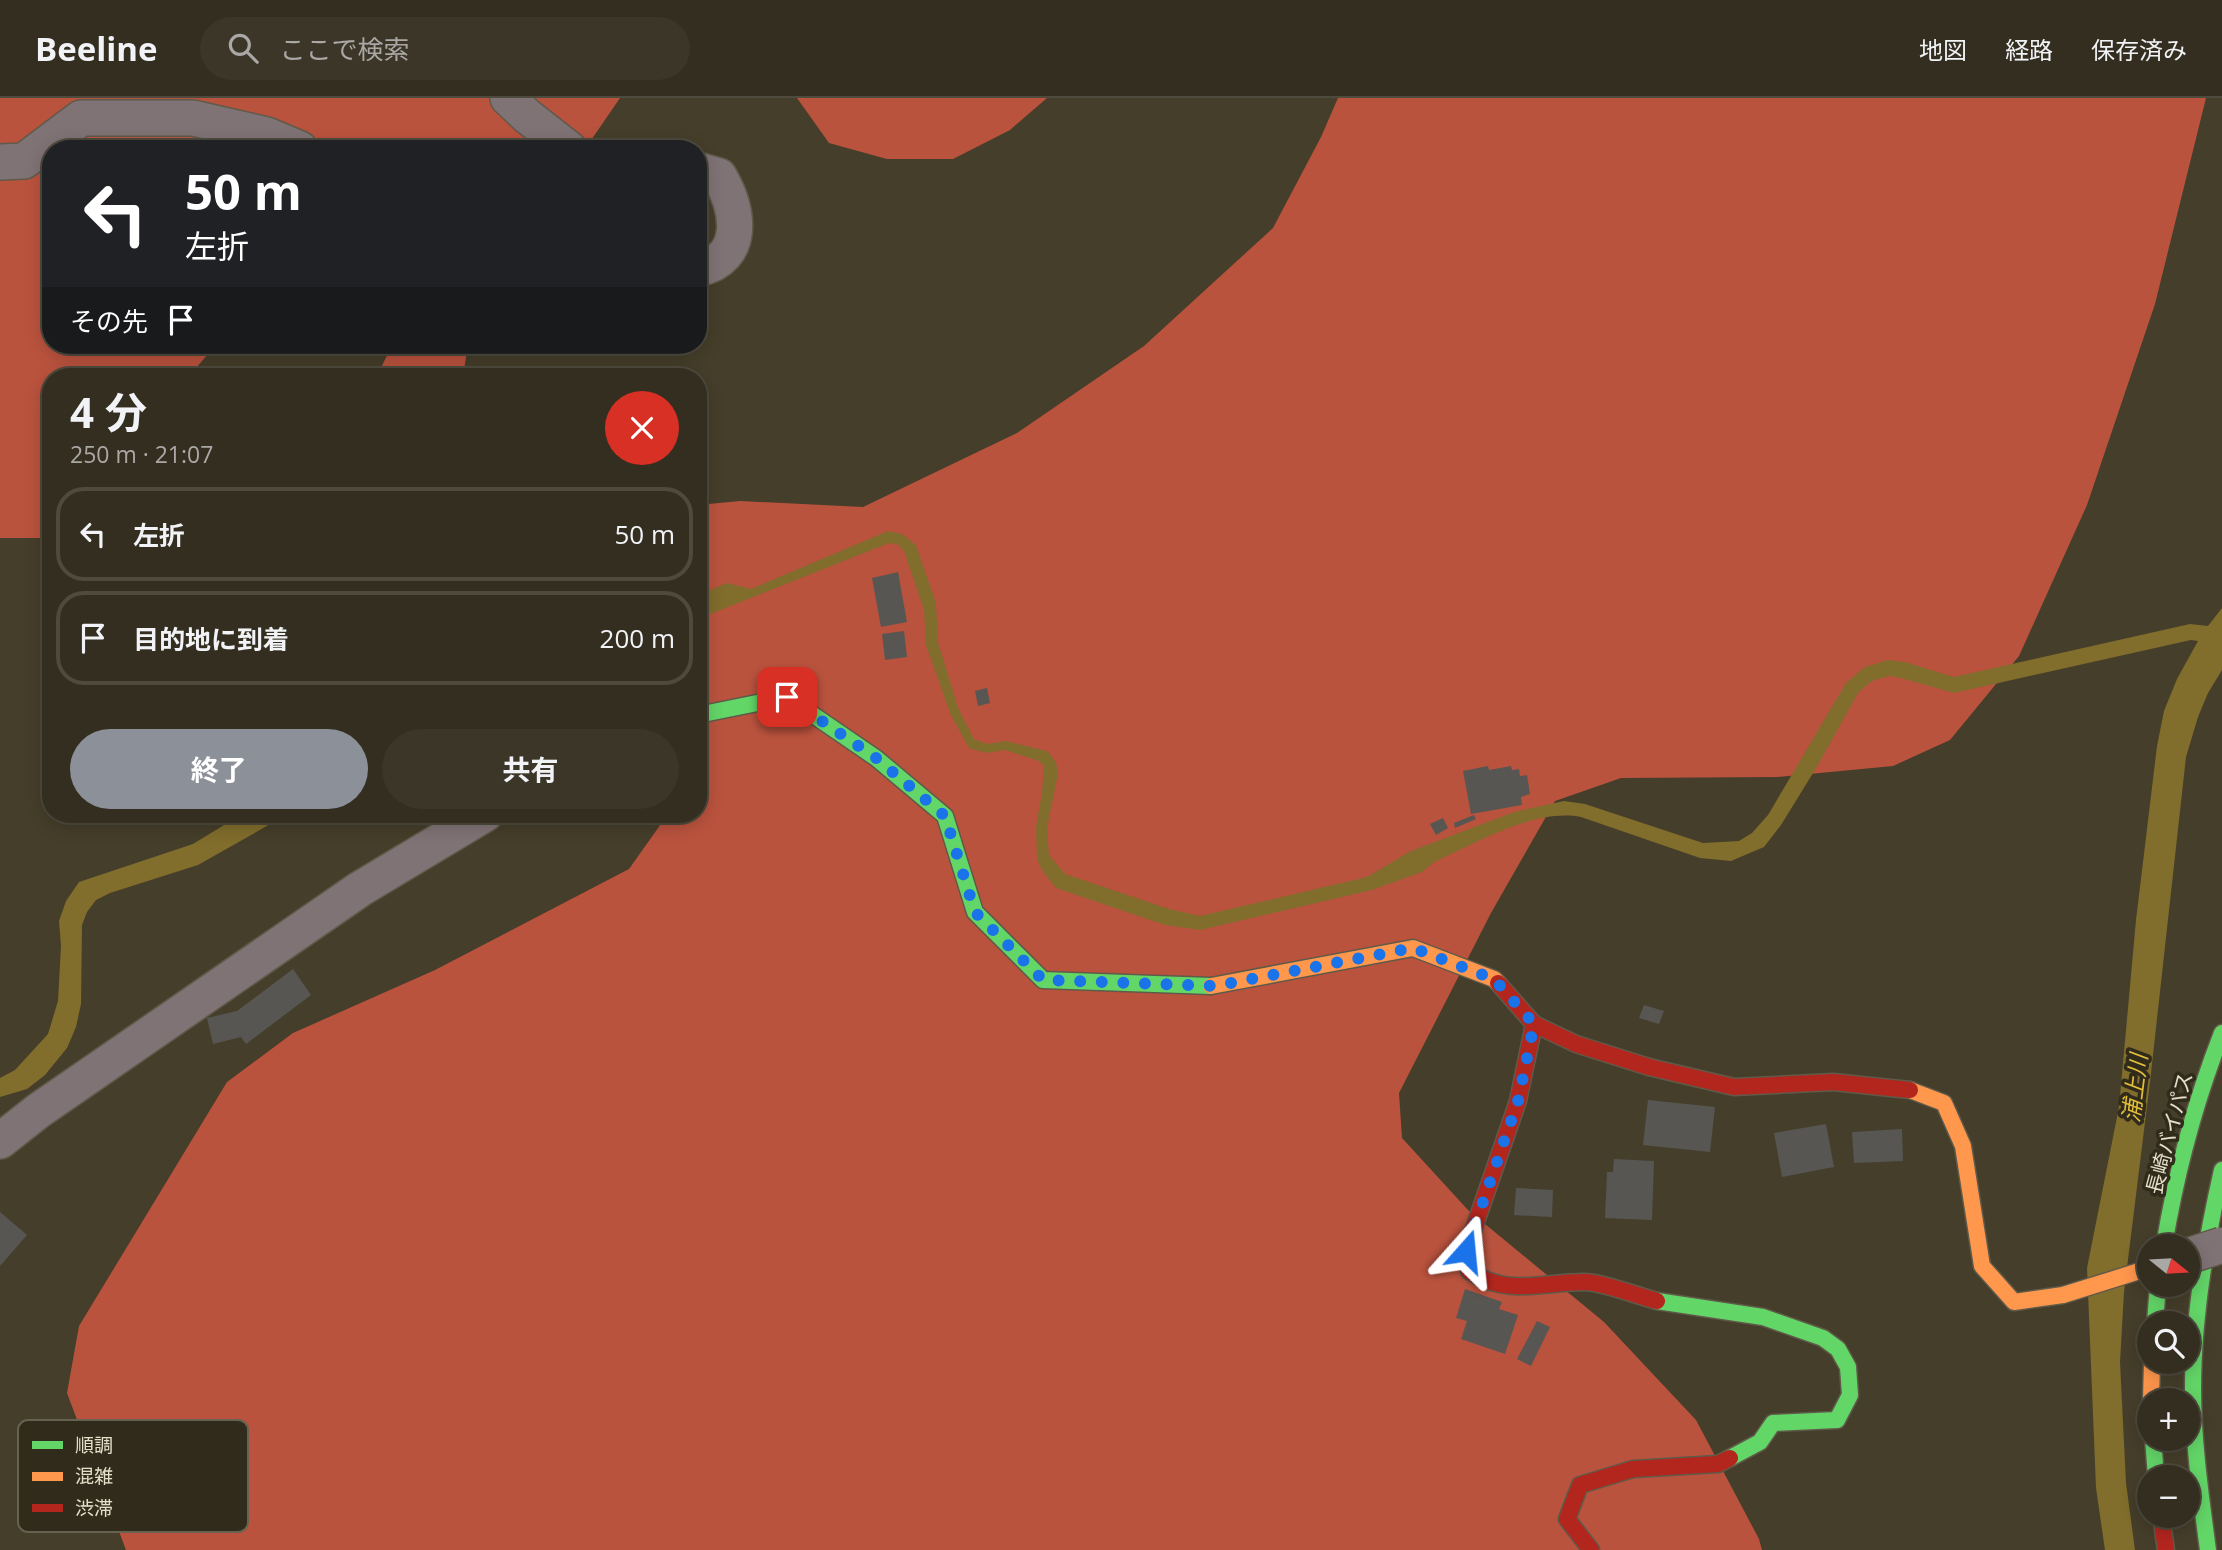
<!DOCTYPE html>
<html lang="ja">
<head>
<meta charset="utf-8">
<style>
  body { margin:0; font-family:"Open Sans","Noto Sans JP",sans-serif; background:#3c3629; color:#f1f3f6; height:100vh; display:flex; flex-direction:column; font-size:26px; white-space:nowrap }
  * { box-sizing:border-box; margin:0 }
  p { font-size:23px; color:#a9a8a5 }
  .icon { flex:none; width:38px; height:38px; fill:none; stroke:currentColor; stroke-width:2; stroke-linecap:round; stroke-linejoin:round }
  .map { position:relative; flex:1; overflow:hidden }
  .details { position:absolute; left:42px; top:270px; width:665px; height:455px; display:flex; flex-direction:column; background:#342e20; border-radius:28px; box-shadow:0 4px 18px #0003,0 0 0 2px #4e4a3e }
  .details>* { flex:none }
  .guide { position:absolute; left:42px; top:42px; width:665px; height:214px; border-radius:28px; box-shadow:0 4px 18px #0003,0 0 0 2px #4e4a3e; background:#202124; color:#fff; overflow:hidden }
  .needle { width:46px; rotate:108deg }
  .fabs { position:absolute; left:2137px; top:1136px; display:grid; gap:14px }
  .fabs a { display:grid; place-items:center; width:63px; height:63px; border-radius:50%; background:#342e20; box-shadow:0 4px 18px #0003,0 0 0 2px #4e4a3e; font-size:35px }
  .pin { position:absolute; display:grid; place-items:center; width:60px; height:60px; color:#fff; margin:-30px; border-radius:14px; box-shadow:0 4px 10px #0006 }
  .me { position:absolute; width:77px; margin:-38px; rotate:18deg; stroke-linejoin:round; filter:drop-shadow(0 0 5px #0008) }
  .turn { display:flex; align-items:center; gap:24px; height:147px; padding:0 28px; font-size:32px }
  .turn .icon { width:91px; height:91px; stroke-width:2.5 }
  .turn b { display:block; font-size:49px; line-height:60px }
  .then { display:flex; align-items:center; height:66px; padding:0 28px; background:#0003; gap:14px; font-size:26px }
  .round { display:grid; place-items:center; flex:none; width:74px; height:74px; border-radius:37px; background:#3c3629 }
  .head { display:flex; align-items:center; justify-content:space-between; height:119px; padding:0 28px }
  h1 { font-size:42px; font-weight:700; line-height:52px }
  .action { display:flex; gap:14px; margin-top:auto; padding:14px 28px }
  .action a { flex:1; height:80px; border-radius:42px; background:#8c9099; color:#fff; font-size:28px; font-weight:700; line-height:80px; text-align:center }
  .action a+a { background:#3c3629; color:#f1f3f6 }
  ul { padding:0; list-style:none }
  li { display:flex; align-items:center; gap:21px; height:94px; margin:0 14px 10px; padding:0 14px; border:4px solid #4e4a3e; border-radius:28px }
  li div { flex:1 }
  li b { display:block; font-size:26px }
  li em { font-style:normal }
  header { display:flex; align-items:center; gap:42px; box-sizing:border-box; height:98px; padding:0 35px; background:#342e20; border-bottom:2px solid #4e4a3e }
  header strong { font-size:33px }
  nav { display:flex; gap:38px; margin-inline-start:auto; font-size:24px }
  .search { width:490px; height:63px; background:#3c3629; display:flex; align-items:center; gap:18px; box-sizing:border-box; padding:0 24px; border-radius:38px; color:#a9a8a5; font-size:26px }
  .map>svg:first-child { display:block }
</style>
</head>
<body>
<header>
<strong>Beeline</strong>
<div class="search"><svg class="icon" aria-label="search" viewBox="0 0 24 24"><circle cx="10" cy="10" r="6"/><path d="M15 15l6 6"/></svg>ここで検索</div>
<nav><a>地図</a><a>経路</a><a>保存済み</a></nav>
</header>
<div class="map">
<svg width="2222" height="1452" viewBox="0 0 2222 1452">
  <rect width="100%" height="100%" fill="#453e2a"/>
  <g fill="#ba533e">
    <polygon points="0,0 620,0 585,51 51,51 51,247 216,247 189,278 51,278 50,440 0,440"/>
    <polygon points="797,0 1047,0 1010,32 953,61 887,61 829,45"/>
    <polygon points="1338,0 2206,0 2155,206 2087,407 2019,558 1950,642 1893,668 1777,679 1621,680 1555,703 1491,815 1399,995 1402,1040 1468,1112 1604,1224 1696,1322 1759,1441 1762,1452 126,1452 67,1295 79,1228 227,984 293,935 435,872 629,771 668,716 698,716 698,407 740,403 863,409 1017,335 1144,248 1273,130 1321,39"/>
    <polygon points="392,247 468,247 463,278 377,278"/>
  </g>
  <g fill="#816d2c">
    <path d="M 888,433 L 902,436 L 916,447 L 936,505 L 938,544 L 958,610 L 974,641 L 987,646 L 1006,643 L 1047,653 L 1056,664 L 1058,676 L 1047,730 L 1049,757 L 1065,776 L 1169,811 L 1200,818 L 1367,779 L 1411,753 L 1514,714 L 1564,703 L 1585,706 L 1703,745 L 1739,743 L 1752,735 L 1768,717 L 1846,585 L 1865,569 L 1888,562 L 1905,564 L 1954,579 L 2190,526 L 2208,528 L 2222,510 L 2222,572 L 2208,595 L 2198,619 L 2186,659 L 2150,984 L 2124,1194 L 2120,1264 L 2126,1385 L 2135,1452 L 2105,1452 L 2096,1390 L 2087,1170 L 2119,1009 L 2136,822 L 2157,648 L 2164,613 L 2177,581 L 2198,543 L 2191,542 L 1954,595 L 1901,580 L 1889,578 L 1872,583 L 1858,595 L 1818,667 L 1781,727 L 1764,749 L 1731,763 L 1700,760 L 1581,719 C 1534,710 1476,745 1434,764 L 1422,774 L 1372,792 L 1200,832 L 1165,827 L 1056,790 L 1043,774 L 1037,761 L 1036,729 L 1042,694 L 1044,668 L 1039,663 L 1005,652 L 986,655 L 969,650 L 950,615 L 926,547 L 924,512 L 904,453 L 897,446 L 889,445 L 698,521 L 698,497 L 727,485 L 751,491 Z"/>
    <polygon points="242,716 288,716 198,767 110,795 96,802 87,814 82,827 81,906 76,929 67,950 45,977 27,991 0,999 0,980 15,972 48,936 58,903 61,848 59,823 66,803 79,784 193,746"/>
  </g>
  <g fill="#575653">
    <polygon points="898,474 907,524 881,529 872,480"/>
    <polygon points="904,533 907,559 885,562 882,536"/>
    <polygon points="987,590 990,605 978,608 975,593"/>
    <polygon points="1488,668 1489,672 1511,668 1512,672 1519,671 1520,678 1527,677 1530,696 1521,699 1522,707 1471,716 1463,673"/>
    <polygon points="1474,717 1476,721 1455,730 1454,725"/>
    <polygon points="1443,720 1448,730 1436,737 1430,726"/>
    <polygon points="293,871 311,897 246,946 241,939 213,946 207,920 237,913"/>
    <polygon points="1644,907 1664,913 1659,926 1639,920"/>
    <polygon points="1648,1002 1715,1009 1710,1054 1643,1047"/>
    <polygon points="1826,1026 1834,1069 1782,1079 1774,1035"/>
    <polygon points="1902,1031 1903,1063 1854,1065 1852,1034"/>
    <polygon points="1614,1061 1654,1063 1652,1122 1605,1120 1607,1074 1613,1074"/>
    <polygon points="1516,1090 1553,1092 1552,1119 1514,1117"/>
    <polygon points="0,1114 27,1137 0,1168"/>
    <polygon points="1465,1191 1502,1204 1499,1211 1518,1217 1505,1256 1461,1241 1467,1223 1456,1220"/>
    <polygon points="1537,1223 1550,1229 1531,1268 1517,1261"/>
  </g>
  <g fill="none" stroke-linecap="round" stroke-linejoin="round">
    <defs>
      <g id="street">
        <polyline points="508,0 527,18 569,51"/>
        <polyline points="0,64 24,63 81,20 193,20 267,37 300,51"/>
        <path d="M 698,72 L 719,78 C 739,112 747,160 698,171"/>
        <polyline points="0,1043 38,1013 360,791 485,716"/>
      </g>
      <g id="fast">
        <polyline points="698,617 787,599 876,660 945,718 975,814 1043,882 1211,888"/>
        <path d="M 2164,1148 C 2176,1075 2195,1004 2222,935"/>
        <polyline points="1657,1203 1763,1219 1823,1240 1838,1251 1848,1269 1850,1297 1837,1322 1773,1325 1760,1344 1730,1360"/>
        <polyline points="2155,1225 2158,1186"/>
        <polyline points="2153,1340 2156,1379"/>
        <path d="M 2208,1452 C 2201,1399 2193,1345 2193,1291 C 2193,1218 2206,1142 2222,1072"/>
      </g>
      <g id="slow">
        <polyline points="1211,888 1413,850 1494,881 1498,885"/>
        <polyline points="1910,992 1944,1005 1963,1048 1982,1168 2014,1204 2063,1197 2149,1170"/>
        <polyline points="2151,1302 2152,1264"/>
      </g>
      <g id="jam">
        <polyline points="1498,885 1534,926 1576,946 1649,969 1734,989 1833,984 1910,992"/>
        <path d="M 1534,926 L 1518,1003 L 1466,1153 L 1469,1173 C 1508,1199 1542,1184 1584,1184 C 1602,1184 1638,1198 1657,1203"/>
        <polyline points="2161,1418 2166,1452"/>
        <polyline points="1591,1452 1567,1421 1580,1387 1633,1371 1718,1366 1730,1360"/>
      </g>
    </defs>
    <use href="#street" stroke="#5f5a49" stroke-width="38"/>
    <use href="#fast" stroke="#5f5a49" stroke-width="19"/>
    <use href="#slow" stroke="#5f5a49" stroke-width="19"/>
    <use href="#jam" stroke="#5f5a49" stroke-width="19"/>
    <use href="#street" stroke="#807376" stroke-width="35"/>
    <use href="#fast" stroke="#63d668" stroke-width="16"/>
    <use href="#slow" stroke="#ff974d" stroke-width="16"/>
    <use href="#jam" stroke="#b3261e" stroke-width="16"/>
    <defs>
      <polyline id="street-bridge" points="2188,1158 2222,1147"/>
    </defs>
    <use href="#street-bridge" stroke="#5f5a49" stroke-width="38" stroke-linecap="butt"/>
    <use href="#street-bridge" stroke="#807376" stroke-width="35"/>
  </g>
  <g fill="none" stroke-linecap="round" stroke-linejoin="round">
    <polyline stroke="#1a73e8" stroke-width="12" stroke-dasharray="0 21.6" points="787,599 876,660 945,718 975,814 1043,882 1215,888 1413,850 1494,881 1534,926 1518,1003 1466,1153"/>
  </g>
  <g text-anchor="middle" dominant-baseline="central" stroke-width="7" stroke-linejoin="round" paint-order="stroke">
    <g font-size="21" fill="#e5dfca" stroke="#302b1b">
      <text transform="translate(2169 1035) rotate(-75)">長崎バイパス</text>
    </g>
    <g font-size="23" font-style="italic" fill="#e2bd3a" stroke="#302b1b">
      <text transform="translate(2134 990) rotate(-83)">浦上川</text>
    </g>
  </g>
  <rect x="18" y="1322" width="230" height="112" rx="10" fill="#302b1b" stroke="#666150" stroke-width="2"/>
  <rect x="32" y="1343" width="31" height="8" fill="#63d668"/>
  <rect x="32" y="1374" width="31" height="9" fill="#ff974d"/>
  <rect x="32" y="1406" width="31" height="8" fill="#b3261e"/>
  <g font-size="19" fill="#e5dfca">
    <text x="75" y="1354">順調</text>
    <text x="75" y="1385">混雑</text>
    <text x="75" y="1417">渋滞</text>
  </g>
</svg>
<div class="fabs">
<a><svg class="needle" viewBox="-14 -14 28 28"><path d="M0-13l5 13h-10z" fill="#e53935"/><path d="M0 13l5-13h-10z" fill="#a9a8a5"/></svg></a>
<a><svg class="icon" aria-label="search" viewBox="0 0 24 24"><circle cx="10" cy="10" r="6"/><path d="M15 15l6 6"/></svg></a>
<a>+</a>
<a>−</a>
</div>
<div class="pin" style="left:787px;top:599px;background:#d93025"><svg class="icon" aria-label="arrive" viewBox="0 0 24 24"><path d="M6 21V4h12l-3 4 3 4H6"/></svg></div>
<svg class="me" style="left:1466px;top:1153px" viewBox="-20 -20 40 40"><path d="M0-17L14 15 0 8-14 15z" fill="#1a73e8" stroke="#fff" stroke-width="4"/></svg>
<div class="guide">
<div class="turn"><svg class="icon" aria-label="left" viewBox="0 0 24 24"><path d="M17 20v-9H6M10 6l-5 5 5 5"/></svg><div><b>50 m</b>左折</div></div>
<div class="then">その先<svg class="icon" aria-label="arrive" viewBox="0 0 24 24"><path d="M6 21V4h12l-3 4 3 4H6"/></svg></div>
</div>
<section class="details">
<div class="head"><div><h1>4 分</h1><p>250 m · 21:07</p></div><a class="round" style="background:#d93025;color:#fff"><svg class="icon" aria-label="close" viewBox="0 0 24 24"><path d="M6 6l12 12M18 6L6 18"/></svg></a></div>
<ul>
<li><svg class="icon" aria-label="left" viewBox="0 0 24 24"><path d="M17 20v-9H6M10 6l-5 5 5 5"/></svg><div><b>左折</b></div><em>50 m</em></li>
<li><svg class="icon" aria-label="arrive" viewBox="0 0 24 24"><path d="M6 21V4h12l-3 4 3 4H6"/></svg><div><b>目的地に到着</b></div><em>200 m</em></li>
</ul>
<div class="action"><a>終了</a><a>共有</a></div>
</section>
</div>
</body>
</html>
